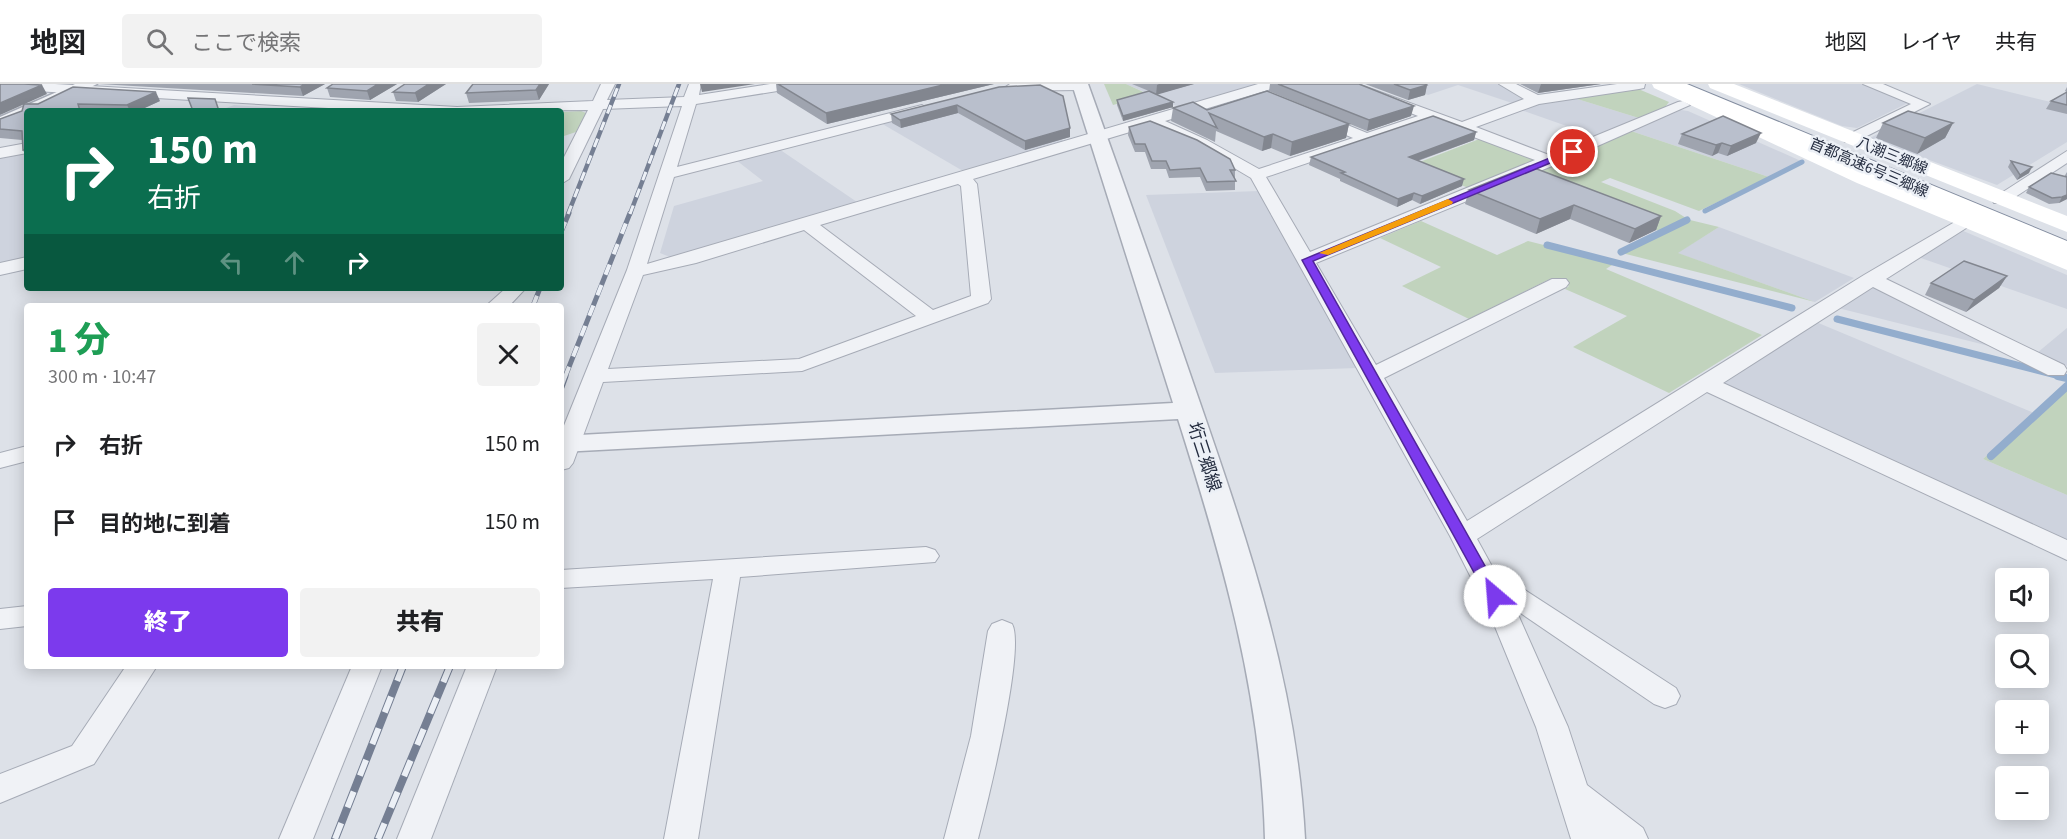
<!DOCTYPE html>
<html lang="ja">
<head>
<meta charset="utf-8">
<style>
  body { margin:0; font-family:"Source Sans 3","Noto Sans JP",sans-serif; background:#f2f2f2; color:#202124; height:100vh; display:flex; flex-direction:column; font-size:22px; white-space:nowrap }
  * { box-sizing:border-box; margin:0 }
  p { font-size:20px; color:#757577 }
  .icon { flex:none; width:33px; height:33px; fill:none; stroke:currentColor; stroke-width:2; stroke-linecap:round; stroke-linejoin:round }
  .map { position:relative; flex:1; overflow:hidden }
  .sheet { position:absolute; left:24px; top:219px; width:540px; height:366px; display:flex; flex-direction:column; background:#fff; border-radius:6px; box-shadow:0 3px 15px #0003 }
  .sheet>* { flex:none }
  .hud { position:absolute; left:24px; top:24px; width:540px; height:183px; border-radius:6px; box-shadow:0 3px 15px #0003; background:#0b6e4f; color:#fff; overflow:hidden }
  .tools { position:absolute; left:1995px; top:484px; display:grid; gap:12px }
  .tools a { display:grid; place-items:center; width:54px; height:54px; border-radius:6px; background:#fff; box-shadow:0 3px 15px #0003; font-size:30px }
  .pin { position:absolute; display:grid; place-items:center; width:51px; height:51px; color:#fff; margin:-26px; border:3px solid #fff; border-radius:50%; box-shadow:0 2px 6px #0007 }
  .me { position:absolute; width:66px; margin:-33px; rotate:333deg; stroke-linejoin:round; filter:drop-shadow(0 0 4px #0008) }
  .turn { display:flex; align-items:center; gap:21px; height:126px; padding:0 24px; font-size:27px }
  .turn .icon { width:78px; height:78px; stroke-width:2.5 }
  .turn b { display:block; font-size:42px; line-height:51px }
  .lanes { display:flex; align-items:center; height:57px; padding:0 24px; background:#0003; justify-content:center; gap:30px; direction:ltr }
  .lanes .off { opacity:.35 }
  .round { display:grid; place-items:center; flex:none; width:63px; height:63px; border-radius:6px; background:#f2f2f2 }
  .headline { display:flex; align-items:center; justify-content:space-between; height:102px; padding:0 24px }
  h1 { font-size:36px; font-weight:800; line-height:45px; color:#1e9e55 }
  .primary-button { display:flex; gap:12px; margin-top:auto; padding:12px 24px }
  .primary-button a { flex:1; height:69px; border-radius:6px; background:#7c3aed; color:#fff; font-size:24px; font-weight:800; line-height:69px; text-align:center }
  .primary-button a+a { background:#f2f2f2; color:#202124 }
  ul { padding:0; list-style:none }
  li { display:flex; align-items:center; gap:18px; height:78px; padding:0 24px }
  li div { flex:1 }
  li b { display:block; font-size:22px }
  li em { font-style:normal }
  header { display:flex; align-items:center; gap:36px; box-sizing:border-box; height:84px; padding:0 30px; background:#fff; border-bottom:2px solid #e0e0e0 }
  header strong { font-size:28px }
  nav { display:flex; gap:33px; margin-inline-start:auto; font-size:21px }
  .search { width:420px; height:54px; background:#f2f2f2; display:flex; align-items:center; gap:15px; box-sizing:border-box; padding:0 21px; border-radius:6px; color:#757577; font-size:22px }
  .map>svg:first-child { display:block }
</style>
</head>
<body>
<header>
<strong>地図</strong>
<div class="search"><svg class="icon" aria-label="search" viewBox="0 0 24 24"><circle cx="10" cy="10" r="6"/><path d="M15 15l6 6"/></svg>ここで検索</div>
<nav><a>地図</a><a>レイヤ</a><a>共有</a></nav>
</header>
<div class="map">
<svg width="2067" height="755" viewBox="0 0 2067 755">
  <rect width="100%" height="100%" fill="#dde1e8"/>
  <g fill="#ced3de">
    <polygon points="1126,0 1262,0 1181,24"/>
    <polygon points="1399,0 1498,0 1527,16 1515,20 1458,1 1428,11"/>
    <polygon points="1739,0 1862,0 1910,18 1857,44 1842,42"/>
    <polygon points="1977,0 2067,22 2067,58 1997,101 1870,54"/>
    <polygon points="1574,14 1642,35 1598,53 1521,26 1542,19"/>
    <polygon points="234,21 325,27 218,27"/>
    <polygon points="998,23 1064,57 963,87 879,38"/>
    <polygon points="1681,26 1688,27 1801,77 1769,93 1631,47"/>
    <polygon points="779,65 857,118 670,173 660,169 674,122 763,97 736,76"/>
    <polygon points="27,66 27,174 0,180 0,72"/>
    <polygon points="1259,107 1357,284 1215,289 1146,111"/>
    <polygon points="1719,143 1854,194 1815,218 1677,169"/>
    <polygon points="1961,146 2067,191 2067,225 1918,173"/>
    <polygon points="1871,203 1885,205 2009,267 1838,224"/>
    <polygon points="1816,238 2034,329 1983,375 2067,411 2067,458 1721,299"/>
    <polygon points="2067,244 2067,282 2037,269"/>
  </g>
  <g fill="#c1d3bd">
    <polygon points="1104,0 1126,0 1150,11 1113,21"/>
    <polygon points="1636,4 1669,18 1662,27 1642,35 1574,14"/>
    <polygon points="581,27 586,29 576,48 561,53 561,28"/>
    <polygon points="1631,47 1769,93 1699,127 1610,94 1601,98 1675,127 1686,134 1659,147 1519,93"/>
    <polygon points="1482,54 1541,76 1471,105 1412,81"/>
    <polygon points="1690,136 1719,143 1678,169 1815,218 1622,169"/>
    <polygon points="1421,137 1497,171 1528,157 1615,179 1606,185 1762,251 1669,309 1573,263 1627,232 1565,205 1569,202 1552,194 1469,235 1402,202 1441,183 1380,154"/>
    <polygon points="2067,299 2067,411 1983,375"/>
  </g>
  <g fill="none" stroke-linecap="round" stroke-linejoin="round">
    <polyline stroke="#93adcd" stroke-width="5" points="1705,127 1802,78"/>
    <g stroke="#93adcd" stroke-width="7">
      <polyline points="1547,161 1792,224"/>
      <polyline points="1621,168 1687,136"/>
      <polyline points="1837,235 2064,293"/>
    </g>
    <g stroke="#93adcd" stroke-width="8">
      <polyline points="2058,292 2067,294"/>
      <polyline points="1991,372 2067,302"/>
    </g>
    <defs>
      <g id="minor">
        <path d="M 0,0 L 55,0 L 457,23 L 593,17 L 601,0 L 615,0 L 607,16 L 684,13 L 689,0 L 701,0 L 699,11 L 770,0 L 803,0 L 796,4 L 696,20 L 677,83 L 922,21 L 929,25 L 927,28 L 674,93 L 647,180 L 1258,0 L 1280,0 L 1278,3 L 1165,37 L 1207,56 L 1259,85 L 1353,54 L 1313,37 L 1311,34 L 1313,31 L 1323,31 L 1367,49 L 1418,32 L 1338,0 L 1358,0 L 1462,38 L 1524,15 L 1499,0 L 1516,0 L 1538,11 L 1617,0 L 1645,0 L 1644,4 L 1639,5 L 1539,20 L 1476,43 L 1549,71 L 1678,18 L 1683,17 L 1690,21 L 1557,80 L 1316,179 L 1376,281 L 1552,195 L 1566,195 L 1569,199 L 1566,203 L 1384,294 L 1467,437 L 1864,191 L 1965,132 L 1971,133 L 1974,137 L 1971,141 L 1886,195 L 2064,281 L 2067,286 L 2064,291 L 2048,291 L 1873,203 L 1723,299 L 2067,456 L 2067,476 L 1707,308 L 1477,455 L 1494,486 L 1676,604 L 1680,612 L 1676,620 L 1665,624 L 1654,620 L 1516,526 L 1568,643 L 1587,701 L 1643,744 L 1648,755 L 1571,755 L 1536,643 L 1491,533 L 1450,452 L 1251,94 L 1197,62 L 1150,42 L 973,95 L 977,100 L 991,215 L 988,219 L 802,287 L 603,298 L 573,379 L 569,384 L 561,386 L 561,349 L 627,186 L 682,22 L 603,25 L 569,95 L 561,100 L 561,79 L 588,26 L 381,27 L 0,5 ZM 1431,37 L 1535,76 L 1310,168 L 1266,93 ZM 958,100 L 961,102 L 971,212 L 933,226 L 820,141 ZM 804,146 L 916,232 L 799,275 L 608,285 L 643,191 L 696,179 Z"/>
        <polygon points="1010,0 1087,0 1088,2 1081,6 1006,7 1004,4"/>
        <polygon points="1863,0 1883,0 1930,20 1855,58 1845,58 1842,55 1845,52 1911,20"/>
        <polygon points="27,59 27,69 0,74 0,64"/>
        <polygon points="2067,67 2067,79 2006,119 1994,119 1992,115"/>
        <polygon points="27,173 27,185 0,191 0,179"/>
        <polygon points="506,204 526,204 509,222 486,222"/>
        <polygon points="27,362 27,377 0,384 0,369"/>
        <polygon points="926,463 935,466 939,472 935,478 740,493 698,755 664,755 713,495 561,504 561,486"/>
        <polygon points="27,522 27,542 0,545 0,525"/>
        <path d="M 1002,536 L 1012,540 C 1026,564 987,721 978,755 L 944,755 L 971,652 L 988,547 L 992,540 Z"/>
        <polygon points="126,582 157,582 94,680 0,719 0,690 72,662"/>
        <polygon points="352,582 382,582 313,755 279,755"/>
        <polygon points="467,582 497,582 431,755 397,755"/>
      </g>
      <g id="tertiary">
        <polygon points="75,0 97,0 42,27 27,27 27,34 0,44 0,33"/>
        <path d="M 1072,0 L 1088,0 C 1126,105 1163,211 1199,316 C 1249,461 1297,601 1305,755 L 1265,755 C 1261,608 1222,474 1178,335 L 561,368 L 561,352 L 1173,319 Z"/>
      </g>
      <polygon id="motorway" points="1662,0 1687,0 2067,157 2067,174 1664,4"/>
    </defs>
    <use href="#minor" stroke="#a6abb6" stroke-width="2"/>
    <use href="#tertiary" stroke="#a6abb6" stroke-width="3"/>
    <use href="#motorway" stroke="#838da0" stroke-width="2"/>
    <use href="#minor" fill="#f0f2f6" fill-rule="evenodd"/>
    <use href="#tertiary" fill="#f0f2f6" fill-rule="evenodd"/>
    <g fill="#fff" fill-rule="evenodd">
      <polygon points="1652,0 1676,0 1873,89 2067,169 2067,186 1857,99 1654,4"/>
      <polygon points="1708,0 1734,0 2067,132 2067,148 1710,4"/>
    </g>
    <use href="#motorway" fill="#fff" fill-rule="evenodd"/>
    <defs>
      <g id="rail-far3">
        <polyline points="568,130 619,0"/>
        <polyline points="630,130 679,0"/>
      </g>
      <g id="rail-far2">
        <polyline points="561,148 569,129"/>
        <polyline points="533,222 540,204"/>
        <polyline points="565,293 630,129"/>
      </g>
      <polyline id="rail-far1" points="561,303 565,292"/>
      <g id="rail">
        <polyline points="335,755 403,582"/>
        <polyline points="378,755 450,582"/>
      </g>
    </defs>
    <use href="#rail-far3" stroke="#757f93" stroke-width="4.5"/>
    <use href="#rail-far2" stroke="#757f93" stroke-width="5"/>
    <use href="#rail-far1" stroke="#757f93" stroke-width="7"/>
    <use href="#rail" stroke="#757f93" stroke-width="8"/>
    <use href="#rail-far3" stroke="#ecf0f6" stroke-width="3" stroke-dasharray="9" stroke-linecap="butt"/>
    <use href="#rail-far2" stroke="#ecf0f6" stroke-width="4" stroke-dasharray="11" stroke-linecap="butt"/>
    <use href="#rail-far1" stroke="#ecf0f6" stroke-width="4.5" stroke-dasharray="14" stroke-linecap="butt"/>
    <use href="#rail" stroke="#ecf0f6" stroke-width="6" stroke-dasharray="17" stroke-linecap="butt"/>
  </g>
  <g fill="#9fa4af">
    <polygon points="99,0 325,0 303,12"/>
    <polygon points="333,0 397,0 370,16 330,13 327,4"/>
    <polygon points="446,0 418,18 396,17 393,8"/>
    <polygon points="473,0 549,0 539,16 469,19 466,9"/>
    <polygon points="776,0 994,0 827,40 777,9"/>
    <polygon points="1132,0 1194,0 1157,10 1173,23 1123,37 1117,21 1117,16 1149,7"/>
    <polygon points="1270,0 1359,0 1411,32 1367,47 1269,7"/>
    <polygon points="1365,0 1426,0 1427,1 1425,11 1408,16"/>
    <polygon points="1520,0 1601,0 1538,9"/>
    <polygon points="999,3 1070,53 1025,66 958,29 901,44 892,39 891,30"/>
    <polygon points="2067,3 2067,30 2046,25 2051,17 2067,8 2065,7"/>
    <polygon points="160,17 138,27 27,27 22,56 0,54 0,35 22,27 24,20"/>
    <polygon points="1173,24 1207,26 1349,40 1346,54 1290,72 1271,64 1262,67 1216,47 1215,58 1171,37"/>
    <polygon points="1883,39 1953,39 1945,54 1917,70 1876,54"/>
    <polygon points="1129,43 1235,86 1235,106 1206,107 1200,93 1169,94 1166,85 1151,85 1145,68 1135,68 1128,51"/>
    <polygon points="1476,48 1474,56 1418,77 1462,102 1420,120 1412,116 1397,123 1340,97 1340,95 1309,81 1311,73"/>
    <polygon points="1682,50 1756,59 1727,72 1718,69 1712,72 1678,60"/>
    <polygon points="2011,77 2029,89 2017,96 2008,83"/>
    <polygon points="2067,88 2067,115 2059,119 2049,120 2026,109 2029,103 2064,93"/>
    <polygon points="1469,106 1661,132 1656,146 1629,159 1570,135 1536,150 1465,120"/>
    <polygon points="2007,192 1999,204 1966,228 1925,211 1931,199"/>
  </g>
  <g fill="#82868f">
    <polygon points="305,0 325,0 303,12 300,3"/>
    <polygon points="378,0 397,0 370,16 367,7"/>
    <polygon points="429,0 446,0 418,18 415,9"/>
    <polygon points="540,0 549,0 539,16 536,6"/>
    <polygon points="700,0 755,0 702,8"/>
    <polygon points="947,0 994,0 827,40 826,29"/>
    <polygon points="1159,0 1194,0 1156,11 1157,1"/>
    <polygon points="1541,0 1601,0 1538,9"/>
    <polygon points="42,1 47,10 0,31 0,19"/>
    <polygon points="1427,1 1425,11 1408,16 1410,6"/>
    <polygon points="156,8 160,17 138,27 130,27 127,21"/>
    <polygon points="1173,18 1173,23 1123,37 1123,32"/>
    <polygon points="957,21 958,29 901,44 900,36"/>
    <polygon points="1414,22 1411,32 1367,47 1369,36"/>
    <polygon points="1953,39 1945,54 1917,70 1925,54"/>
    <polygon points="1349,40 1346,54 1290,72 1292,58"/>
    <polygon points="1070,44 1070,53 1025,66 1025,57"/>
    <polygon points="1476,48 1474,56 1408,80 1409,73"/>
    <polygon points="1761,49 1756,59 1727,72 1731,62"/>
    <polygon points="1273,50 1271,64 1262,67 1264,53"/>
    <polygon points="1722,59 1718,69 1712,72 1716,61"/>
    <polygon points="27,65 27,74 23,66"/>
    <polygon points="2032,83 2029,89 2017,96 2020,91"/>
    <polygon points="1464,95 1462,102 1420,120 1422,112"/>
    <polygon points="1414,109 1412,116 1397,123 1398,115"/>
    <polygon points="2067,111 2067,115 2059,119 2062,113"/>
    <polygon points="1574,121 1570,135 1536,150 1540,135"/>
    <polygon points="1661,132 1656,146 1629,159 1635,145"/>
    <polygon points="2007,192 1999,204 1966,228 1974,216"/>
  </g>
  <g fill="#b9bfcc" stroke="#82868f" stroke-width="1.5">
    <polygon points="0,0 24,0 42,1 0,19"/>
    <polygon points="252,0 305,0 300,3"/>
    <polygon points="333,0 378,0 367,7 327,4"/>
    <polygon points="405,0 429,0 415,9 393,8"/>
    <polygon points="473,0 540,0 536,6 466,9"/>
    <polygon points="778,0 947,0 826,29"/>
    <polygon points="1278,0 1359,0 1414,22 1369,36"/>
    <polygon points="1394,0 1426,0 1427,1 1410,6"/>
    <polygon points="1040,1 1063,12 1070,44 1025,57 957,21 900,36 891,30 999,3"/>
    <polygon points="73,3 156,8 127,21 78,20 80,27 27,27 27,65 23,66 22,47 0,45 0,35 22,27 24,20 38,20"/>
    <polygon points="1149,7 1173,18 1123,32 1117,16"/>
    <polygon points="1267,7 1349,40 1292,58 1273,50 1264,53 1209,29 1217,44 1173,24 1193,18 1207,26"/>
    <polygon points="2067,8 2067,21 2051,17"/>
    <polygon points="188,14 215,15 219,27 193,27"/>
    <polygon points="1908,27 1953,39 1925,54 1883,39"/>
    <polygon points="1433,32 1476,48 1409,73 1464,95 1422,112 1414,109 1398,115 1341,89 1345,88 1311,73"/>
    <polygon points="1723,32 1761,49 1731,62 1722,59 1716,61 1682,50"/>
    <polygon points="1150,37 1197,56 1230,75 1235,86 1230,86 1236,97 1207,98 1200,84 1170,86 1166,77 1152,77 1145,60 1135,60 1129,43"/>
    <polygon points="2011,77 2032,83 2020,91"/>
    <polygon points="1529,82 1661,132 1635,145 1574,121 1540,135 1469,106"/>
    <polygon points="2051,89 2067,93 2067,111 2062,113 2052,114 2029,103"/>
    <polygon points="1964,177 2007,192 1974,216 1931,199"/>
  </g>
  <polygon fill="#7c3aed" stroke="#51269a" stroke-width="1.5" points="1569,66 1577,68 1313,177 1502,512 1495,518 1487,512 1302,176"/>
  <polygon fill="#f59e0b" points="1448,115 1453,118 1452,120 1328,171 1319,169"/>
  <g text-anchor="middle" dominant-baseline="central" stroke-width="5" stroke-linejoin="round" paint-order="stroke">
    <g font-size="15" fill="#252d40" stroke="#ecf0f6">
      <text transform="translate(1892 72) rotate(22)">八潮三郷線</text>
      <text transform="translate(1869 84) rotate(23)">首都高速6号三郷線</text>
    </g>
    <g font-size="18" fill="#252d40" stroke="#ecf0f6">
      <text transform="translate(1204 373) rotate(72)">垳三郷線</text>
    </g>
  </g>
</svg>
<div class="tools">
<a><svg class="icon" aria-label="sound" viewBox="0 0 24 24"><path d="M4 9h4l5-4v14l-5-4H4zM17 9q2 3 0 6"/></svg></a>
<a><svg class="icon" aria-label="search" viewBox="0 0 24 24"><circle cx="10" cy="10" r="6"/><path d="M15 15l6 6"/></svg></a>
<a>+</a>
<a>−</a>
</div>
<div class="pin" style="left:1573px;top:68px;background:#d93025"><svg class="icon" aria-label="arrive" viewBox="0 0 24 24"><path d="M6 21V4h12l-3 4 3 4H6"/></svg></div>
<svg class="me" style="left:1495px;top:512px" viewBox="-20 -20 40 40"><circle r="19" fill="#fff"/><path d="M0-13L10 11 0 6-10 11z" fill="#7c3aed"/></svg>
<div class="hud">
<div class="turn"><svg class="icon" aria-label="right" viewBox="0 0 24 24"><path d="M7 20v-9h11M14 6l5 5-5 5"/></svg><div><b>150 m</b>右折</div></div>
<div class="lanes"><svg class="icon off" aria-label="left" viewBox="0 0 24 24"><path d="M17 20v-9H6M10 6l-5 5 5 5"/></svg><svg class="icon off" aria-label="ahead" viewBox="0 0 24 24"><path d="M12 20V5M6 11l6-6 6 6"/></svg><svg class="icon" aria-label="right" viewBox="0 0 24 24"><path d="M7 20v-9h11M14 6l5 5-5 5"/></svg></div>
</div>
<section class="sheet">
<div class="headline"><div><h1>1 分</h1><p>300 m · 10:47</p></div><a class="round"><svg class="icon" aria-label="close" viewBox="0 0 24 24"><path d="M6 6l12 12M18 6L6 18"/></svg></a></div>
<ul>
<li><svg class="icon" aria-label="right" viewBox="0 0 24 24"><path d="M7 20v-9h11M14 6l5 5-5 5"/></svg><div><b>右折</b></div><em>150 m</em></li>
<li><svg class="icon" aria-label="arrive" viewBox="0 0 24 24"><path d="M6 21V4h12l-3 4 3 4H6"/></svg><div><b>目的地に到着</b></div><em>150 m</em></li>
</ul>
<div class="primary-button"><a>終了</a><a>共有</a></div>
</section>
</div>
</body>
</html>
